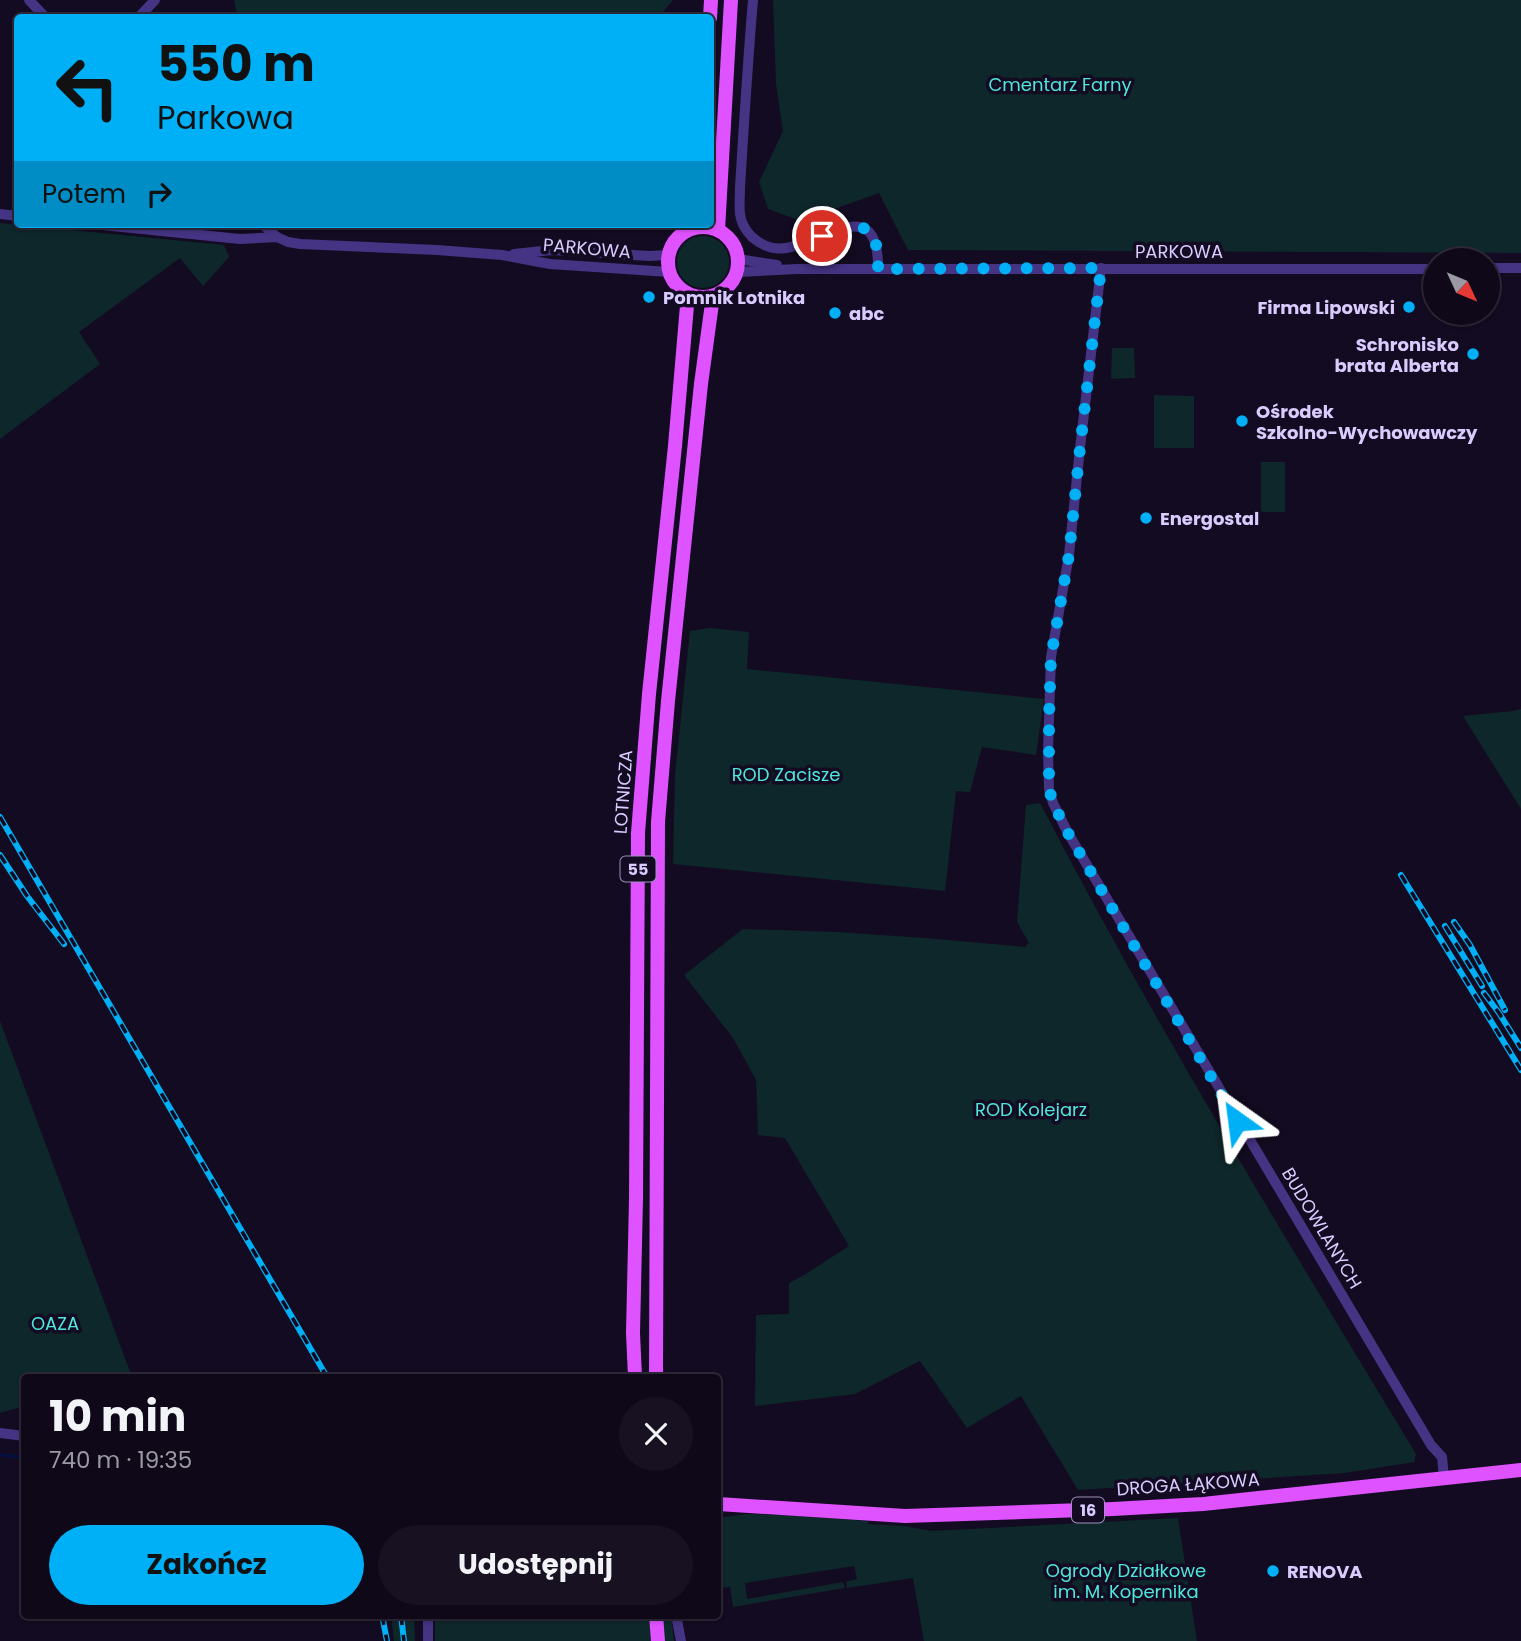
<!DOCTYPE html>
<html lang="pl">
<head>
<meta charset="utf-8">
<style>
  body { margin:0; font-family:Poppins,sans-serif; background:#171122; color:#f1f3f6; height:100vh; display:flex; flex-direction:column; font-size:26px; white-space:nowrap }
  * { box-sizing:border-box; margin:0 }
  p { font-size:23px; color:#9b9aa2 }
  .icon { flex:none; width:38px; height:38px; fill:none; stroke:currentColor; stroke-width:2; stroke-linecap:round; stroke-linejoin:round }
  .map { position:relative; flex:1; overflow:hidden }
  .panel { position:absolute; left:21px; top:1374px; width:700px; height:245px; display:flex; flex-direction:column; background:#0e0819; border-radius:7px; box-shadow:0 2px 5px #0004,0 0 0 2px #2e2938 }
  .panel>* { flex:none }
  .guide { position:absolute; left:14px; top:14px; width:700px; height:214px; border-radius:7px; box-shadow:0 2px 5px #0004,0 0 0 2px #2e2938; background:#00b0f6; color:#111; overflow:hidden }
  .needle { width:46px; rotate:134deg }
  .controls { position:absolute; left:1423px; top:248px; display:grid; gap:14px }
  .controls a { display:grid; place-items:center; width:77px; height:77px; border-radius:50%; background:#0e0819; box-shadow:0 2px 5px #0004,0 0 0 2px #2e2938; font-size:35px }
  .pin { position:absolute; display:grid; place-items:center; width:60px; height:60px; color:#fff; margin:-30px; border:4px solid #fff; border-radius:50%; box-shadow:0 2px 7px #0007 }
  .me { position:absolute; width:77px; margin:-38px; rotate:329deg; stroke-linejoin:round; filter:drop-shadow(0 0 5px #0008) }
  .turn { display:flex; align-items:center; gap:24px; height:147px; padding:0 28px; font-size:32px }
  .turn .icon { width:91px; height:91px; stroke-width:2.5 }
  .turn b { display:block; font-size:49px; line-height:60px }
  .then { display:flex; align-items:center; height:66px; padding:0 28px; background:#0003; gap:14px; font-size:26px }
  .round { display:grid; place-items:center; flex:none; width:74px; height:74px; border-radius:37px; background:#171122 }
  .headline { display:flex; align-items:center; justify-content:space-between; height:119px; padding:0 28px }
  h1 { font-size:42px; font-weight:700; line-height:52px }
  .cta { display:flex; gap:14px; margin-top:auto; padding:14px 28px }
  .cta a { flex:1; height:80px; border-radius:42px; background:#00b0f6; color:#111; font-size:28px; font-weight:700; line-height:80px; text-align:center }
  .cta a+a { background:#171122; color:#f1f3f6 }
  .map>svg:first-child { display:block }
</style>
</head>
<body>
<div class="map">
<svg width="1521" height="1641" viewBox="0 0 1521 1641">
  <rect width="100%" height="100%" fill="#130b21"/>
  <g fill="#0e272b">
    <polygon points="234,0 673,0 658,18 238,18"/>
    <polygon points="773,0 1521,0 1521,253 908,250 879,193 801,221 768,209 759,182 783,131 776,84"/>
    <polygon points="0,223 224,245 229,257 203,286 180,258 79,332 100,364 0,439"/>
    <circle cx="703" cy="262" r="26"/>
    <polygon points="1112,348 1134,348 1135,378 1111,379"/>
    <polygon points="1154,395 1194,396 1194,448 1154,448"/>
    <rect x="1261" y="462" width="24" height="50"/>
    <polygon points="709,628 749,632 747,669 1044,699 1036,755 982,747 970,792 956,791 945,891 673,864 675,775 690,631"/>
    <polygon points="1521,709 1521,809 1463,716 1513,711"/>
    <path d="M 1040,803 C 1155,1025 1286,1239 1416,1454 L 1414,1462 L 1345,1473 L 1078,1490 L 1021,1396 L 967,1428 L 920,1361 L 855,1394 L 755,1406 L 756,1315 L 789,1314 L 789,1283 L 804,1275 L 849,1246 L 785,1138 L 758,1135 L 756,1080 L 733,1038 L 684,975 L 743,929 L 836,932 L 925,938 L 1025,947 L 1029,943 L 1017,922 L 1026,805 Z"/>
    <polygon points="0,1021 132,1377 24,1377 24,1406 0,1413"/>
    <polygon points="746,1514 783,1515 868,1521 868,1524 904,1526 932,1531 1178,1518 1197,1641 924,1641 913,1578 847,1588 846,1582 857,1579 854,1566 745,1583 747,1599 843,1582 845,1588 733,1607 730,1587 718,1588 718,1518"/>
    <polygon points="391,1615 414,1615 415,1641 394,1641"/>
    <polygon points="435,1615 671,1615 674,1641 435,1641"/>
  </g>
  <g fill="none" stroke-linecap="round" stroke-linejoin="round">
    <polyline stroke="#06103f" stroke-width="3.5" points="0,1455 24,1457"/>
    <g stroke="#453383" stroke-width="10">
      <polyline points="29,0 46,18"/>
      <path d="M 753,0 C 749,46 746,93 743,139 C 742,155 741,171 740,187 C 740,196 739,205 740,214 C 741,223 745,230 752,237 C 761,245 773,250 786,248 C 825,242 879,192 878,269"/>
      <polyline points="138,18 155,0"/>
      <polyline points="0,214 18,216"/>
      <polyline points="93,224 240,239 277,237 288,242 300,244 437,250 502,255 550,264 669,272"/>
      <polyline points="262,224 277,237"/>
      <polyline points="514,254 552,250 649,256 668,255"/>
      <polyline points="738,259 777,265"/>
      <polyline points="1101,268 1080,448 1069,555 1051,657 1048,751 1049,789 1053,803 1068,833 1431,1445 1442,1457 1444,1478"/>
      <polyline points="1488,268 1521,268"/>
      <polyline points="737,272 797,269 1435,269"/>
      <polyline points="0,1433 24,1436"/>
      <polyline points="428,1615 428,1641"/>
      <polyline points="676,1615 681,1641"/>
    </g>
    <g stroke="#de52ff" stroke-width="14">
      <polyline points="710,18 711,0"/>
      <circle cx="703" cy="262" r="35"/>
      <polyline points="718,230 731,0"/>
      <polyline points="635,1377 633,1333 636,1199 638,833 649,694 675,446 688,294"/>
      <polyline points="656,1377 658,822 668,701 701,384 713,296"/>
      <polyline points="718,1504 905,1516 1113,1509 1203,1504 1521,1470"/>
      <polyline points="656,1615 658,1641"/>
    </g>
    <defs>
      <g id="rail">
        <polyline points="0,817 327,1377"/>
        <polyline points="0,855 27,896 64,944"/>
        <polyline points="1401,875 1521,1070"/>
        <polyline points="1454,922 1470,945 1505,1010"/>
        <polyline points="1445,926 1482,986"/>
        <polyline points="1484,993 1499,1013 1521,1048"/>
        <polyline points="382,1615 387,1641"/>
        <polyline points="401,1615 404,1641"/>
      </g>
    </defs>
    <use href="#rail" stroke="#00b0f6" stroke-width="6"/>
    <use href="#rail" stroke="#130b21" stroke-width="3.5" stroke-dasharray="10" stroke-linecap="butt"/>
  </g>
  <g fill="none" stroke-linecap="round" stroke-linejoin="round">
    <path stroke="#00b0f6" stroke-width="12" stroke-dasharray="0 21.6" d="M 822,236 C 861,220 879,222 878,269 L 1101,268 L 1080,448 L 1069,555 L 1051,657 L 1049,717 L 1049,789 L 1053,803 L 1068,833 L 1237,1121"/>
  </g>
  <g fill="#00b0f6" stroke="#130b21" stroke-width="2.5">
    <circle cx="649" cy="297" r="7"/>
    <circle cx="1409" cy="307" r="7"/>
    <circle cx="835" cy="313" r="7"/>
    <circle cx="1473" cy="354" r="7"/>
    <circle cx="1242" cy="421" r="7"/>
    <circle cx="1146" cy="518" r="7"/>
    <circle cx="1273" cy="1571" r="7"/>
  </g>
  <g text-anchor="middle" dominant-baseline="central" stroke-width="7" stroke-linejoin="round" paint-order="stroke">
    <g fill="#130b21" stroke="#9e91bc" stroke-width="2">
      <rect x="620.5" y="856.5" width="35" height="25" rx="5"/>
      <rect x="1072" y="1497.5" width="32" height="25" rx="5"/>
    </g>
    <g font-size="16" font-weight="bold" fill="#dacbff">
      <text x="638" y="869">55</text>
      <text x="1088" y="1510">16</text>
    </g>
    <g font-size="18" fill="#4fe7dd" stroke="#130b21">
      <text x="1060" y="84">Cmentarz Farny</text>
      <text x="786" y="774">ROD Zacisze</text>
      <text x="1031" y="1109">ROD Kolejarz</text>
      <text x="55" y="1323">OAZA</text>
      <text x="1126" y="1570">Ogrody Działkowe<tspan x="1126" dy="21">im. M. Kopernika</tspan></text>
    </g>
    <g font-size="18" fill="#dacbff" stroke="#130b21">
      <text transform="translate(587 248) rotate(5)">PARKOWA</text>
      <text x="1179" y="251">PARKOWA</text>
      <text transform="translate(623 792) rotate(-86)">LOTNICZA</text>
      <text transform="translate(1322 1228) rotate(59)">BUDOWLANYCH</text>
      <text transform="translate(1188 1484) rotate(-4)">DROGA ŁĄKOWA</text>
    </g>
    <g font-size="18" font-weight="bold" fill="#dacbff" stroke="#130b21" text-anchor="start">
      <text x="663" y="297">Pomnik Lotnika</text>
      <text x="1395" y="307" text-anchor="end">Firma Lipowski</text>
      <text x="849" y="313">abc</text>
      <text x="1459" y="344" text-anchor="end">Schronisko<tspan x="1459" dy="21">brata Alberta</tspan></text>
      <text x="1256" y="411">Ośrodek<tspan x="1256" dy="21">Szkolno-Wychowawczy</tspan></text>
      <text x="1160" y="518">Energostal</text>
      <text x="1287" y="1571">RENOVA</text>
    </g>
  </g>
</svg>
<div class="controls">
<a><svg class="needle" viewBox="-14 -14 28 28"><path d="M0-13l5 13h-10z" fill="#e53935"/><path d="M0 13l5-13h-10z" fill="#9b9aa2"/></svg></a>
</div>
<div class="pin" style="left:822px;top:236px;background:#d93025"><svg class="icon" aria-label="arrive" viewBox="0 0 24 24"><path d="M6 21V4h12l-3 4 3 4H6"/></svg></div>
<svg class="me" style="left:1237px;top:1121px" viewBox="-20 -20 40 40"><path d="M0-17L14 15 0 8-14 15z" fill="#00b0f6" stroke="#fff" stroke-width="4"/></svg>
<div class="guide">
<div class="turn"><svg class="icon" aria-label="left" viewBox="0 0 24 24"><path d="M17 20v-9H6M10 6l-5 5 5 5"/></svg><div><b>550 m</b>Parkowa</div></div>
<div class="then">Potem<svg class="icon" aria-label="right" viewBox="0 0 24 24"><path d="M7 20v-9h11M14 6l5 5-5 5"/></svg></div>
</div>
<section class="panel">
<div class="headline"><div><h1>10 min</h1><p>740 m · 19:35</p></div><a class="round"><svg class="icon" aria-label="close" viewBox="0 0 24 24"><path d="M6 6l12 12M18 6L6 18"/></svg></a></div>
<div class="cta"><a>Zakończ</a><a>Udostępnij</a></div>
</section>
</div>
</body>
</html>
